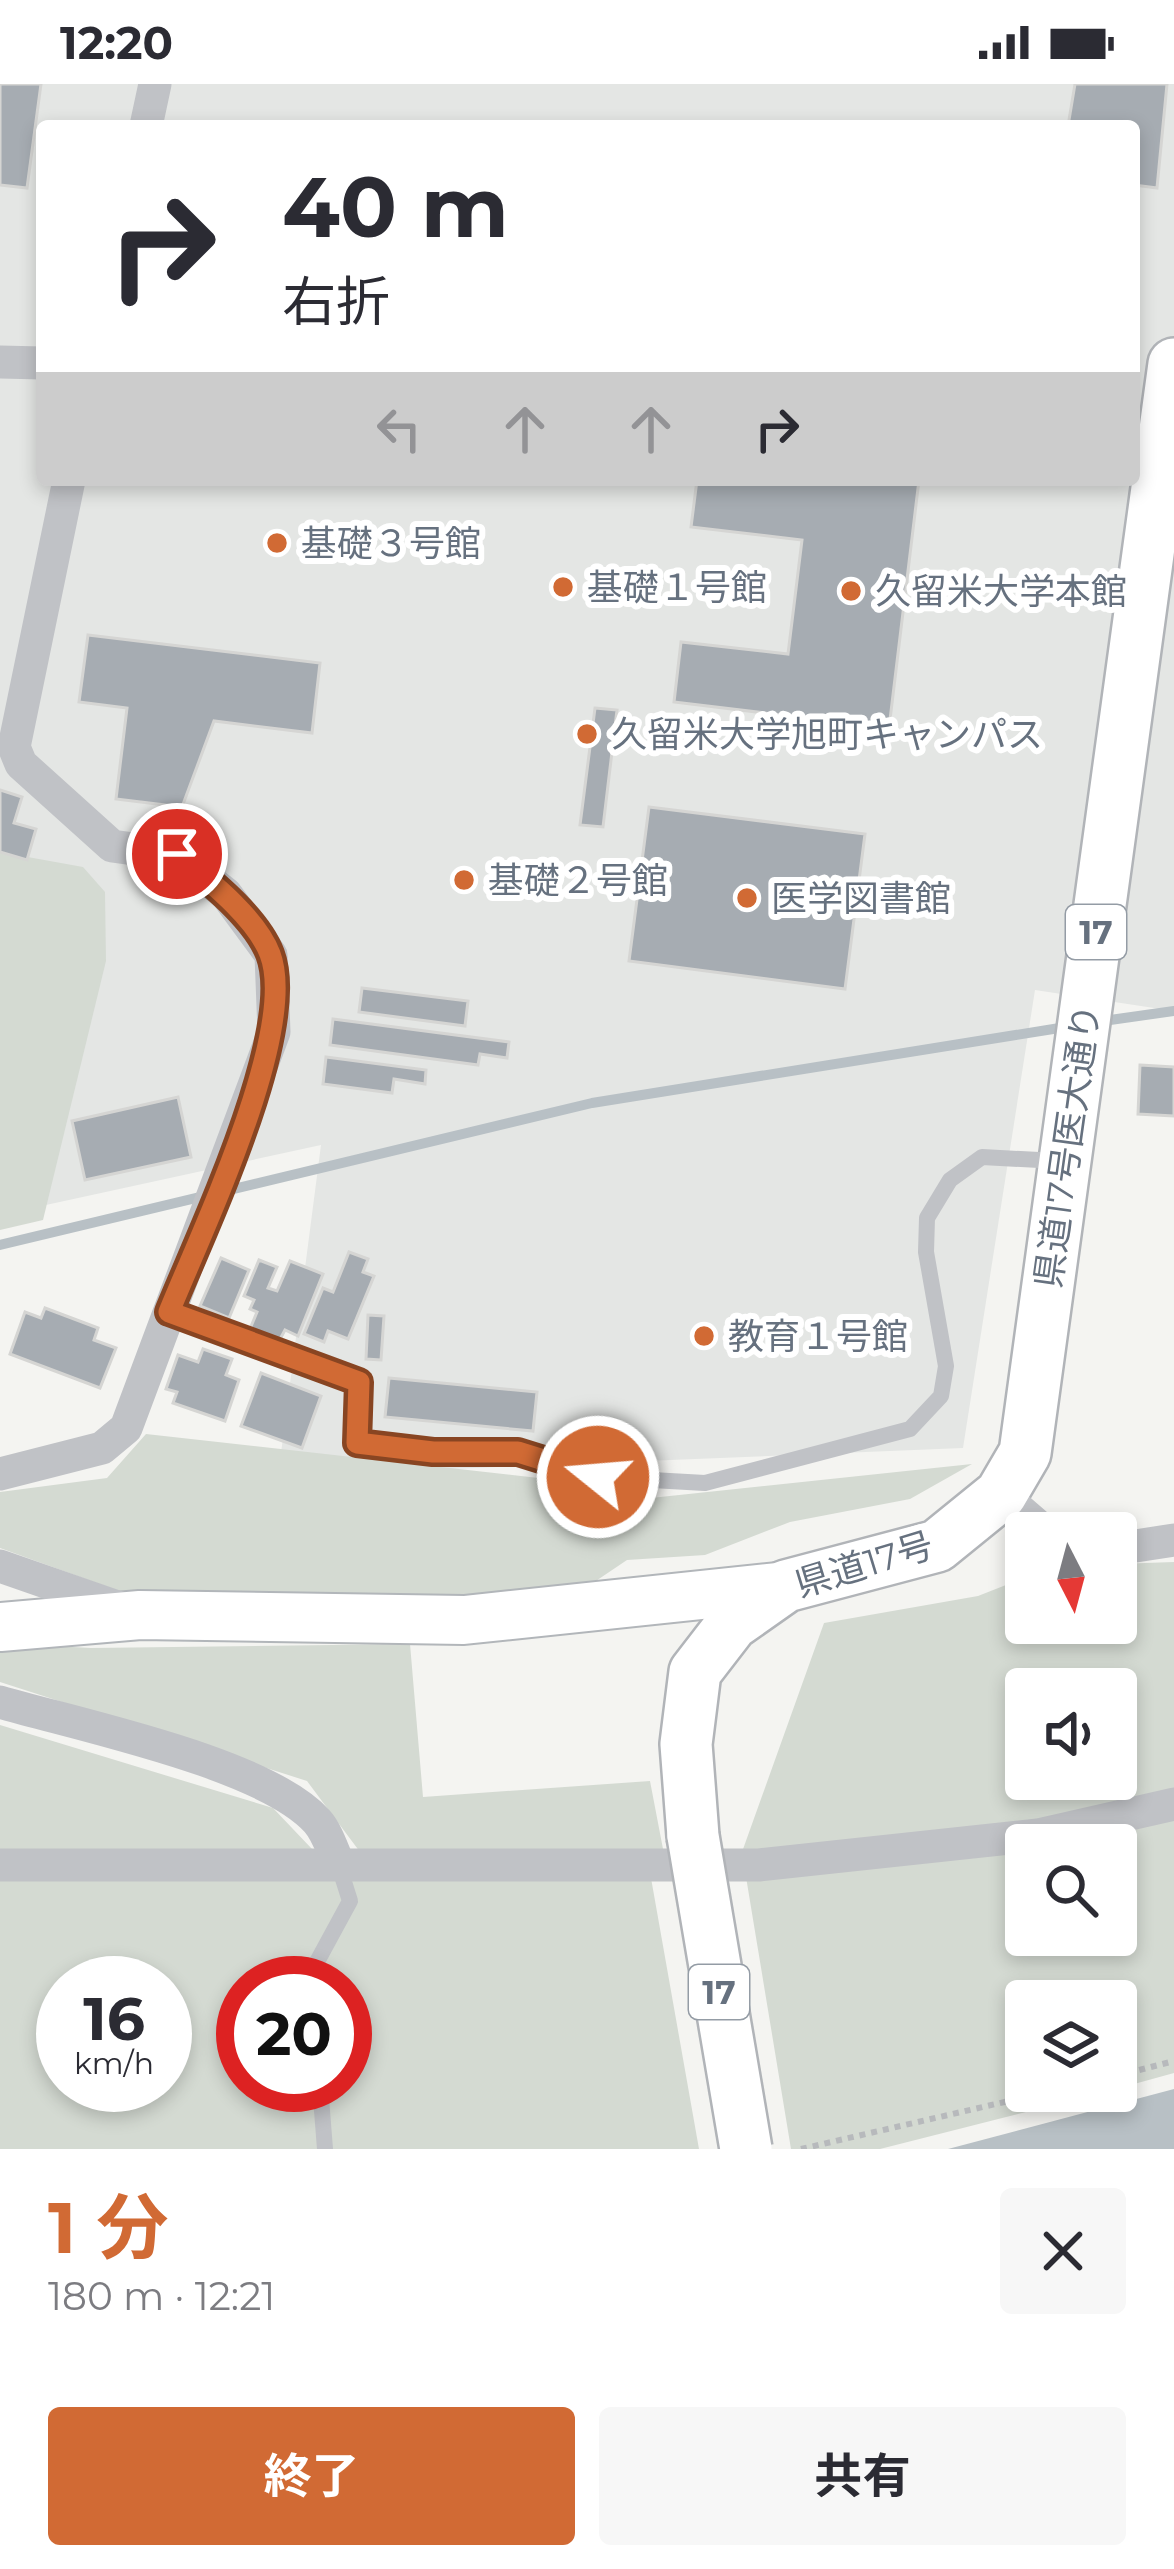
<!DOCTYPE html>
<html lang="ja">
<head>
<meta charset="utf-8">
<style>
  body { margin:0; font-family:Montserrat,"Noto Sans JP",sans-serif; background:#f7f7f7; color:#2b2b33; height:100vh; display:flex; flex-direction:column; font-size:45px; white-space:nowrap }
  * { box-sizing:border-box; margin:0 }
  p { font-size:39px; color:#7c7c81 }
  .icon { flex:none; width:66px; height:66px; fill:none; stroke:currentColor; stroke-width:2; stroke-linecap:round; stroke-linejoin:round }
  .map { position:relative; height:2065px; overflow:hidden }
  .side { display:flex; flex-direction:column; background:#fff; flex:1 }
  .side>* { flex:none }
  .top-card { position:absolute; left:36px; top:36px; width:1104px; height:366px; border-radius:12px; box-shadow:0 6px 18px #0003; background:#fff; color:#2b2b33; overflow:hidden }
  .needle { width:78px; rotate:174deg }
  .tools { position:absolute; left:1005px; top:1428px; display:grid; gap:24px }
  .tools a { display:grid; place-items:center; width:132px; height:132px; border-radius:12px; background:#fff; box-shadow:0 6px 18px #0003; font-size:60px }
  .speed { position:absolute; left:36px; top:1872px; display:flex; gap:24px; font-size:60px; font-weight:700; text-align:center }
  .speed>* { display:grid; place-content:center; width:156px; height:156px; border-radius:50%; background:#fff; box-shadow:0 6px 18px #0003; line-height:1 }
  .speed small { font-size:30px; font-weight:400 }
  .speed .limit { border:18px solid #d22; background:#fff; color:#111 }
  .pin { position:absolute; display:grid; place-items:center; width:102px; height:102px; color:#fff; margin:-51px; border:6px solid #fff; border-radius:50%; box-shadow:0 3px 12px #0007 }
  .me { position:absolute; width:132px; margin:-66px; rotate:287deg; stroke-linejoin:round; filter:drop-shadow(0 0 9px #0008) }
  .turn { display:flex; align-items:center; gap:42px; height:252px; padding:0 48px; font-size:54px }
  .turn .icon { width:156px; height:156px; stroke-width:2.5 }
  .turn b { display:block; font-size:84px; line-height:102px }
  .lanes { display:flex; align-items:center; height:114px; padding:0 48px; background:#0003; justify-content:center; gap:60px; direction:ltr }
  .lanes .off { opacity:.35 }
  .round { display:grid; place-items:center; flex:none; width:126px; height:126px; border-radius:12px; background:#f7f7f7 }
  .headline { display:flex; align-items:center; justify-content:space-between; height:204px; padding:0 48px }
  h1 { font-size:72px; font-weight:700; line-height:90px; color:#d16a34 }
  .button { display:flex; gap:24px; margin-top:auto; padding:24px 48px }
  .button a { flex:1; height:138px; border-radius:12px; background:#d16a34; color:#fff; font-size:48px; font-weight:700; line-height:138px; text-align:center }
  .button a+a { background:#f7f7f7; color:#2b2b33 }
  .status { display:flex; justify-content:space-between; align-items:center; height:84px; padding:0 60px; background:#fff; direction:ltr }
  .status svg { height:33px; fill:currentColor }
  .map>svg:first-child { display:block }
</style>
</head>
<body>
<div class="status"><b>12:20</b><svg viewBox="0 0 49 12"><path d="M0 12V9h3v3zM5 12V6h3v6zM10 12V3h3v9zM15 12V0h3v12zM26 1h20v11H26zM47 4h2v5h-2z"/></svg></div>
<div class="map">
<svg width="1174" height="2065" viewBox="0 0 1174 2065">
  <rect width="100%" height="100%" fill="#f4f4f1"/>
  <path fill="#e4e6e4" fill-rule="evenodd" d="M 0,0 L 1174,0 L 1174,927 L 1035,906 L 963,1364 L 278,1392 L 321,1061 L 0,1131 ZM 42,42 L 1134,42 L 1134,396 L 42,396 Z"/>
  <g fill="#d4dad2" fill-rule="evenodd">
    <polygon points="0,768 83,783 105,808 106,877 43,1136 0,1146"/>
    <polygon points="146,1350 547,1395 632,1416 972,1380 910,1415 790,1438 705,1471 627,1476 578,1509 155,1520 0,1464 0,1408 107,1394"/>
    <path d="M 1174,1478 L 1174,1709 L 1028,1739 L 742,1768 L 824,1539 L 978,1512 L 1026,1493 L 1026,1539 L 1116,1539 L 1116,1480 ZM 1026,1605 L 1116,1605 L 1116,1695 L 1026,1695 Z"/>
    <polygon points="0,1559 91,1564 410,1560 423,1713 650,1697 663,1765 360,1768 307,1697 0,1598"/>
    <path d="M 0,1641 L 273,1724 L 312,1765 L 651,1794 L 699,2065 L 0,2065 ZM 63,1899 L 165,1899 L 165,2001 L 63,2001 ZM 243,1899 L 345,1899 L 345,2001 L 243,2001 Z"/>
    <path d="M 1174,1730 L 1174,1989 L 1116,2005 L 1116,1917 L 1026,1917 L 1026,2007 L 1109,2007 L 880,2065 L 791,2065 L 746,1793 ZM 1026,1761 L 1116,1761 L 1116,1851 L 1026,1851 Z"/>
  </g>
  <polygon fill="#b8c0c5" points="1174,2005 1174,2065 948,2065"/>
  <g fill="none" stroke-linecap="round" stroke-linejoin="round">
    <g stroke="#b8c0c5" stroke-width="10">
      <polyline points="1096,938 1174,927"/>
      <polyline points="0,1161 592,1019 1072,942"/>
    </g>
  </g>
  <g fill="#a6acb2" stroke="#d5d5d3" stroke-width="3">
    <polygon points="0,0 41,0 27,104 0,101"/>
    <polygon points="1075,0 1167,0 1157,104 1134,101 1134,42 1068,42"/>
    <polygon points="697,396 919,396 889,644 674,618 681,558 788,570 802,456 691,443"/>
    <polygon points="88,551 320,579 312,649 214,637 182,723 116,715 127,624 79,618"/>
    <polygon points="595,624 617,626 603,743 580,741"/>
    <polygon points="0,706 22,713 14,739 36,745 27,776 0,768"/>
    <polygon points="649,723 865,750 845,905 629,877"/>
    <polygon points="362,904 468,917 465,942 359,928"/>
    <polygon points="333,935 509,958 507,974 480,970 478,981 330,961"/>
    <polygon points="326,973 426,986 425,1000 394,995 392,1009 323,1000"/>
    <polygon points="1140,981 1174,983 1174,1032 1138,1030"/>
    <polygon points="178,1013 191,1073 85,1096 72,1037"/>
    <polygon points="349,1168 368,1175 363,1188 374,1192 348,1255 328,1247 324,1258 304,1250 323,1204 333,1208"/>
    <polygon points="221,1174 249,1186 229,1234 200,1222"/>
    <polygon points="259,1176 277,1183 268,1204 277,1207 290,1177 323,1190 298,1252 285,1246 279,1257 250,1245 257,1228 250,1225 254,1216 244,1212"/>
    <polygon points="45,1224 98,1244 94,1256 116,1264 100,1304 10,1270 25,1228 41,1234"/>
    <polygon points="368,1231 384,1232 381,1276 366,1275"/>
    <polygon points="203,1265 232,1275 226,1291 239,1296 225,1337 173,1319 177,1308 166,1305 178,1271 198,1278"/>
    <polygon points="261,1289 321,1312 302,1364 241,1342"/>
    <polygon points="389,1294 537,1308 533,1347 385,1333"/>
  </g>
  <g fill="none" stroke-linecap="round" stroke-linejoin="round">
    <defs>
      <polyline id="secondary" points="0,1543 140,1531 464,1536 786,1502"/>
      <polyline id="primary" points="693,1752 686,1660 695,1588 732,1540 786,1502 937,1462 1001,1410 1025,1369 1174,280"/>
    </defs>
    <use href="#secondary" stroke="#b2b6ba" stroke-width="52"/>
    <use href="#primary" stroke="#b1b4b8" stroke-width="56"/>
    <g stroke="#b7b9bc" stroke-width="6" stroke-dasharray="6 6" stroke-linecap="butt">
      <polyline points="1116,1992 1174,1977"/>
      <polyline points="801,2065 1052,2007"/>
    </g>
    <g stroke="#c0c2c6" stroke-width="16">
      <polyline points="169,1228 359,1298 357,1359 433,1368 518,1368 599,1393 705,1399 910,1345 941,1312 946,1282 926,1168 927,1134 950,1096 982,1073 1058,1077"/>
      <polyline points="313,1899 312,1887 350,1817 338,1779"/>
      <polyline points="320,2001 325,2065"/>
    </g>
    <g stroke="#c0c2c6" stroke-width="33">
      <polyline points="146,42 155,0"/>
      <polyline points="0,278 42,279"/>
      <polyline points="0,1390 102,1364 126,1344 274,948 271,871 226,810 177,771 112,762 21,680 14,663 69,396"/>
      <polyline points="1001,1410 1046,1449"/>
      <polyline points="1116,1465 1174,1456"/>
      <polyline points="0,1482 129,1527"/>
      <path d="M 0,1618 C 79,1641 265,1679 317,1737 C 327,1748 332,1765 338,1778"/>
      <polyline points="0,1781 759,1781 1038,1751 1174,1720"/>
    </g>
    <use href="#secondary" stroke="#fff" stroke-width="48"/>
    <use href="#primary" stroke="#fff" stroke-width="51"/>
    <defs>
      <polyline id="primary-bridge" points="693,1752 746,2065"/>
    </defs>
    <use href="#primary-bridge" stroke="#b1b4b8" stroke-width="56" stroke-linecap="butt"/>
    <use href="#primary-bridge" stroke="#fff" stroke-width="51"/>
  </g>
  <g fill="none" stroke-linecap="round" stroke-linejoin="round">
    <defs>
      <path id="route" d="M 177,770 C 207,795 256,833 270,870 C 299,946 200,1151 169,1228 L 359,1298 L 357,1359 L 433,1368 L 518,1368 L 598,1393"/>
    </defs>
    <use href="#route" stroke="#884522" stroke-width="30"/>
    <use href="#route" stroke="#d16a34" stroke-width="21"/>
  </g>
  <g fill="#d16a34" stroke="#fff" stroke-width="4.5">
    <circle cx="277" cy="459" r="12"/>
    <circle cx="563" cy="503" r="12"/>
    <circle cx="851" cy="507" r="12"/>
    <circle cx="587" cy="650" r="12"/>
    <circle cx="464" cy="796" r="12"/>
    <circle cx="747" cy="814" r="12"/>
    <circle cx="704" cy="1252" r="12"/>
  </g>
  <g text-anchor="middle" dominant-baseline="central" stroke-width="12" stroke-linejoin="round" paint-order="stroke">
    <g fill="#fff" stroke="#949ca5" stroke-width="3">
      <rect x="1066" y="821" width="60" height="54" rx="9"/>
      <rect x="689" y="1881" width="60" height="54" rx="9"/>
    </g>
    <g font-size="33" font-weight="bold" fill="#66717f">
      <text x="1096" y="848">17</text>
      <text x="719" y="1908">17</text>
    </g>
    <g font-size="36" fill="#66717f" stroke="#fff" text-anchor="start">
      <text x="301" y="459">基礎３号館</text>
      <text x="587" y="503">基礎１号館</text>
      <text x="875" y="507">久留米大学本館</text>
      <text x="611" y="650">久留米大学旭町キャンパス</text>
      <text x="488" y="796">基礎２号館</text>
      <text x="771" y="814">医学図書館</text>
      <text x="728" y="1252">教育１号館</text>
    </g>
    <g font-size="36" fill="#66717f" stroke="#fff">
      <text transform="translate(1067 1062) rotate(-82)">県道17号医大通り</text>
      <text transform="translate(864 1480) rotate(-17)">県道17号</text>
    </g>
  </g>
</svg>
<div class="tools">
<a><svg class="needle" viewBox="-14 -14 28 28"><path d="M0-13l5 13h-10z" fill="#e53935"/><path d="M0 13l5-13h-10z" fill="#7c7c81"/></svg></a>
<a><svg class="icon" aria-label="sound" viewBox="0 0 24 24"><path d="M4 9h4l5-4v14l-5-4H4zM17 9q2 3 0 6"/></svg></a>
<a><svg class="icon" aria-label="search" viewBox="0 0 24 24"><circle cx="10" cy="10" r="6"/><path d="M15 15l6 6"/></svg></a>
<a><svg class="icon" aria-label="layers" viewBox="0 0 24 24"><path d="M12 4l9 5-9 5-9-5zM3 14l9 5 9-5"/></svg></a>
</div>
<div class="speed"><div>16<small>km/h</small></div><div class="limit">20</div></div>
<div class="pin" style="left:177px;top:770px;background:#d93025"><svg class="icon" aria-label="arrive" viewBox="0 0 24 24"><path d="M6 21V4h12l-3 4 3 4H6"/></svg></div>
<svg class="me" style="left:598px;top:1393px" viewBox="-20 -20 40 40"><circle r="17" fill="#d16a34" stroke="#fff" stroke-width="3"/><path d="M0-11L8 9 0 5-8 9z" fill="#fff"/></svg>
<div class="top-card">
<div class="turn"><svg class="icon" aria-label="right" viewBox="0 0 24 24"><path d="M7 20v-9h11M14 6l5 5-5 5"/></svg><div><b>40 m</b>右折</div></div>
<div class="lanes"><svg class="icon off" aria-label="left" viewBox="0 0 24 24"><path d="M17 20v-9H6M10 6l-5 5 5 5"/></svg><svg class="icon off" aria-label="ahead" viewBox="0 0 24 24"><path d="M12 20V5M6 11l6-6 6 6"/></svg><svg class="icon off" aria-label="ahead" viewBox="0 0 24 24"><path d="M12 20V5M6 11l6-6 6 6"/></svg><svg class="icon" aria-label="right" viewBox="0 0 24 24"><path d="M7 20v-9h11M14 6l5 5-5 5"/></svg></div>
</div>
</div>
<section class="side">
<div class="headline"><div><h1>1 分</h1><p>180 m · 12:21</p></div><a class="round"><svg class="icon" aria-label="close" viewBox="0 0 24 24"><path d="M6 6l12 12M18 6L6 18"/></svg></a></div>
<div class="button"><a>終了</a><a>共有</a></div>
</section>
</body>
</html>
